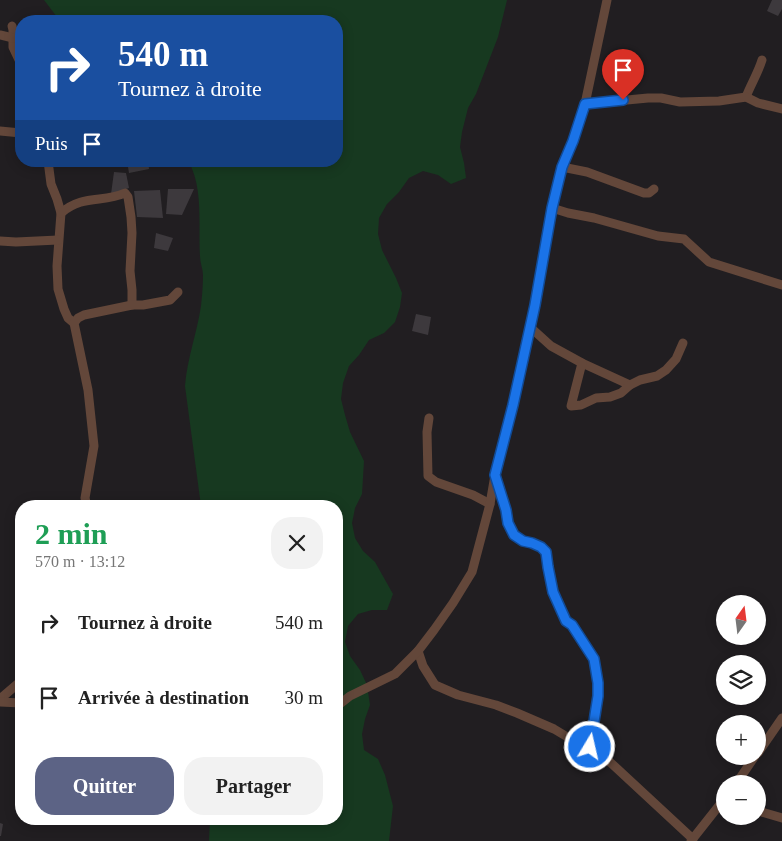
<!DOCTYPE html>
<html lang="fr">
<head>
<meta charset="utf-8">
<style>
  body { margin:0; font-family:"Times New Roman",serif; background:#f2f2f2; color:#222; height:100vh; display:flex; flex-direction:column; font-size:19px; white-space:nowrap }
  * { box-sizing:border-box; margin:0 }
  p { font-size:16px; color:#767676 }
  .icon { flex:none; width:28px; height:28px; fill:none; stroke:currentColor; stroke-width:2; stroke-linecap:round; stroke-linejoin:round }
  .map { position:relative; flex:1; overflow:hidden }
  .panel { position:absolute; left:15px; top:500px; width:328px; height:325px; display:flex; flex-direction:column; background:#fff; border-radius:20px; box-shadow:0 2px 12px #0003 }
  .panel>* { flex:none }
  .guide { position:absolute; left:15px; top:15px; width:328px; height:152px; border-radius:20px; box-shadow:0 2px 12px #0003; background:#1a4fa0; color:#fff; overflow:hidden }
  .needle { width:32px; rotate:14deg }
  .controls { position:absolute; left:716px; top:595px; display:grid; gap:10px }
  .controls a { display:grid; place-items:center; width:50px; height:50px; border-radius:50%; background:#fff; box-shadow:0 2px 12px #0003; font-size:25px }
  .pin { position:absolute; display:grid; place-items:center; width:42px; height:42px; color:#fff; margin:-51px -21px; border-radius:50% 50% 50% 0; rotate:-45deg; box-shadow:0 0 5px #0007 }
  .pin .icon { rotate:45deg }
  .me { position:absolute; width:55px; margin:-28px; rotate:9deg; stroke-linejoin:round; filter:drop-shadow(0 0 4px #0008) }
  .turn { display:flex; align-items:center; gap:18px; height:105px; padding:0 20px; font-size:22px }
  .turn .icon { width:65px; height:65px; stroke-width:2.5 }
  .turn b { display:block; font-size:35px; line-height:42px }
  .then { display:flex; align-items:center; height:48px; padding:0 20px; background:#0003; gap:10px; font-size:19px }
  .round { display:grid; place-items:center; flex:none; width:52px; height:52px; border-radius:20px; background:#f2f2f2 }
  .headline { display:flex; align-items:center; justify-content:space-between; height:85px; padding:0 20px }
  h1 { font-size:30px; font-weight:700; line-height:38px; color:#1e9e55 }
  .cta { display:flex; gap:10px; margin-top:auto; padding:10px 20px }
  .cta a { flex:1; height:58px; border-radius:20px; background:#5c6385; color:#fff; font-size:20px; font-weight:700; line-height:58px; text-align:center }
  .cta a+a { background:#f2f2f2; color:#222 }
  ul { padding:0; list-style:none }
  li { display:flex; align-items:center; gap:15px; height:75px; padding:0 20px }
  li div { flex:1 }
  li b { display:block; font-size:19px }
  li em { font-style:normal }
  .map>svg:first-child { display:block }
</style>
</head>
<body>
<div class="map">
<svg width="782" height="841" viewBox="0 0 782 841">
  <rect width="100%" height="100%" fill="#211e21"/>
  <path fill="#173920" d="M 44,0 L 507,0 L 498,37 L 476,94 L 468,108 L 462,132 L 460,147 L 464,163 L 466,178 L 451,184 L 438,175 L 423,171 L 409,178 L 399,192 L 387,204 L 379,218 L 378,234 L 382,250 L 396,278 L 402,293 L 400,307 L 395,322 L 384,333 L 369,340 L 359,355 L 349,366 L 343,383 L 341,399 L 345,415 L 350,432 L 364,461 L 362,494 L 355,508 L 352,523 L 355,538 L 363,551 L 375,562 L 393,594 L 387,610 L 372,610 L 358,614 L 348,626 L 345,642 L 350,656 L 360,670 L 367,685 L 370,705 L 365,719 L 362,734 L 364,750 L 378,759 L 385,775 L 393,806 L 389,841 L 209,841 L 210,819 L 336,819 L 336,506 L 201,506 L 185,386 C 187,359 197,333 201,306 C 202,296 203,286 203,275 C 203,269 200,263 200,256 C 198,227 204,187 188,161 L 336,161 L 336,21 L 60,21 Z"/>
  <g fill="#3d393d">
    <polygon points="772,0 782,0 782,9 778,16 767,11"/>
    <polygon points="127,161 148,161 149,169 129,173"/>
    <polygon points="114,172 126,173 129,188 111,194"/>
    <polygon points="168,189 194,189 182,215 166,214"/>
    <polygon points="160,190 163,218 137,217 134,191"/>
    <polygon points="156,233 173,238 168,251 154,248"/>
    <polygon points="416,314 431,317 428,335 412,331"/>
    <polygon points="104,501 105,506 94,506 96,502"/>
    <polygon points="0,823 3,824 1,836 0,836"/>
  </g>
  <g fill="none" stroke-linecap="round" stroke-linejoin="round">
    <g stroke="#63473a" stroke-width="9">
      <polyline points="12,26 13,30 13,47 21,64"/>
      <polyline points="0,35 13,38"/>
      <path d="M 746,97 C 751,84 758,73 762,60"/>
      <polyline points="585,104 648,98 661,98 680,102 719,101 746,97 758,103 782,109"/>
      <polyline points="0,131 21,133"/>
      <polyline points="48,161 51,184 57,199 61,213 57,266 58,289 64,309 68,318 74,323"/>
      <polyline points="562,167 587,172 644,193 649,193 654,189"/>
      <polyline points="552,208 568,213 594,218 658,236 684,239 709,262 782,285"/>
      <path d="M 61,213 C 83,194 103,203 125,193 L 128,197 L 131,217 L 132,233 L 130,271 L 132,290 L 132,305"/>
      <polyline points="0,241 16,242 58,240"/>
      <polyline points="530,327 551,346 582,363 630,385"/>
      <polyline points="582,363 571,406 581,405 596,398 610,397 621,393 630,385 640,380 657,376 666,370 676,359 683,343"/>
      <polyline points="429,418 427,432 428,476 436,482 473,495 490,504"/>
      <polyline points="495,477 506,509 508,523 514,535 523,541 532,543 541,547 546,552 547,567 553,592 566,621 571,625 593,659 598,683 598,696 590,747"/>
      <polyline points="87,506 85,498 94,446 88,390 74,323 78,318 84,315 132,305 143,305 170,300 178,292"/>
      <polyline points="418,651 423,666 435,685 458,695 496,705 517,713 554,729 574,741 590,747 600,756 611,763 693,839"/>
      <polyline points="0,699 21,681"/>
      <polyline points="0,702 21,703"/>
      <polyline points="336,707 350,696 395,674 418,651 434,630 453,603 472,572 490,504 495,475 518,385 535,305 552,208 562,167 573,141 585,104 607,0"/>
      <polyline points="758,753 782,718"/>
      <polyline points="736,784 755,756"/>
      <polyline points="758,811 782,818"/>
      <polyline points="691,841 725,798"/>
    </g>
  </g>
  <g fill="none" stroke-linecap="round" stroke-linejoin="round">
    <defs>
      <polyline id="route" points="590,747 598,696 598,683 594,659 572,625 566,621 553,592 548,567 546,552 541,547 532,543 523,541 514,535 508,523 506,510 495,475 513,405 535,305 552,208 562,167 573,141 585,104 623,100"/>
    </defs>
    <use href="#route" stroke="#114b97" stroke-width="12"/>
    <use href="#route" stroke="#1a73e8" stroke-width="9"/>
  </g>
</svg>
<div class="controls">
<a><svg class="needle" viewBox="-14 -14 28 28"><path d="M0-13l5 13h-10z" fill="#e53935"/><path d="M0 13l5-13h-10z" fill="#767676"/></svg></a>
<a><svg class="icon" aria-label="layers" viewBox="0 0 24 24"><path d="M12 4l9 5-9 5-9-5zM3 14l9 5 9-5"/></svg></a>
<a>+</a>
<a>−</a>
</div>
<div class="pin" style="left:623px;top:100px;background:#d93025"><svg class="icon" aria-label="arrive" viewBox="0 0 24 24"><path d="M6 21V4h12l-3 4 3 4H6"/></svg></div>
<svg class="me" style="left:590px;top:747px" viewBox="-20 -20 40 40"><circle r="17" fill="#1a73e8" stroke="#fff" stroke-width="3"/><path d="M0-11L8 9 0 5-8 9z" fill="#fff"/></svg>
<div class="guide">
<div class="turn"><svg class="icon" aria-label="right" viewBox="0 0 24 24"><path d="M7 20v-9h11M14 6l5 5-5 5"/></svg><div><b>540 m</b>Tournez à droite</div></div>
<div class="then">Puis<svg class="icon" aria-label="arrive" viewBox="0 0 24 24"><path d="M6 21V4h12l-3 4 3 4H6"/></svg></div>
</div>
<section class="panel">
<div class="headline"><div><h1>2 min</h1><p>570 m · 13:12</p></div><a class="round"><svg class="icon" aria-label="close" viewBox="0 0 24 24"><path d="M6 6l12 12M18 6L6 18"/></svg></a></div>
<ul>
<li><svg class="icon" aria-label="right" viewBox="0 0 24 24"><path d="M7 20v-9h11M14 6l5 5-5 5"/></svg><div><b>Tournez à droite</b></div><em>540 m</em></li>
<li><svg class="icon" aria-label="arrive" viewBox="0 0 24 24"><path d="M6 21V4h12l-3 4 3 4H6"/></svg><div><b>Arrivée à destination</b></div><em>30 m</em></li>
</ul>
<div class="cta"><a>Quitter</a><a>Partager</a></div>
</section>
</div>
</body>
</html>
